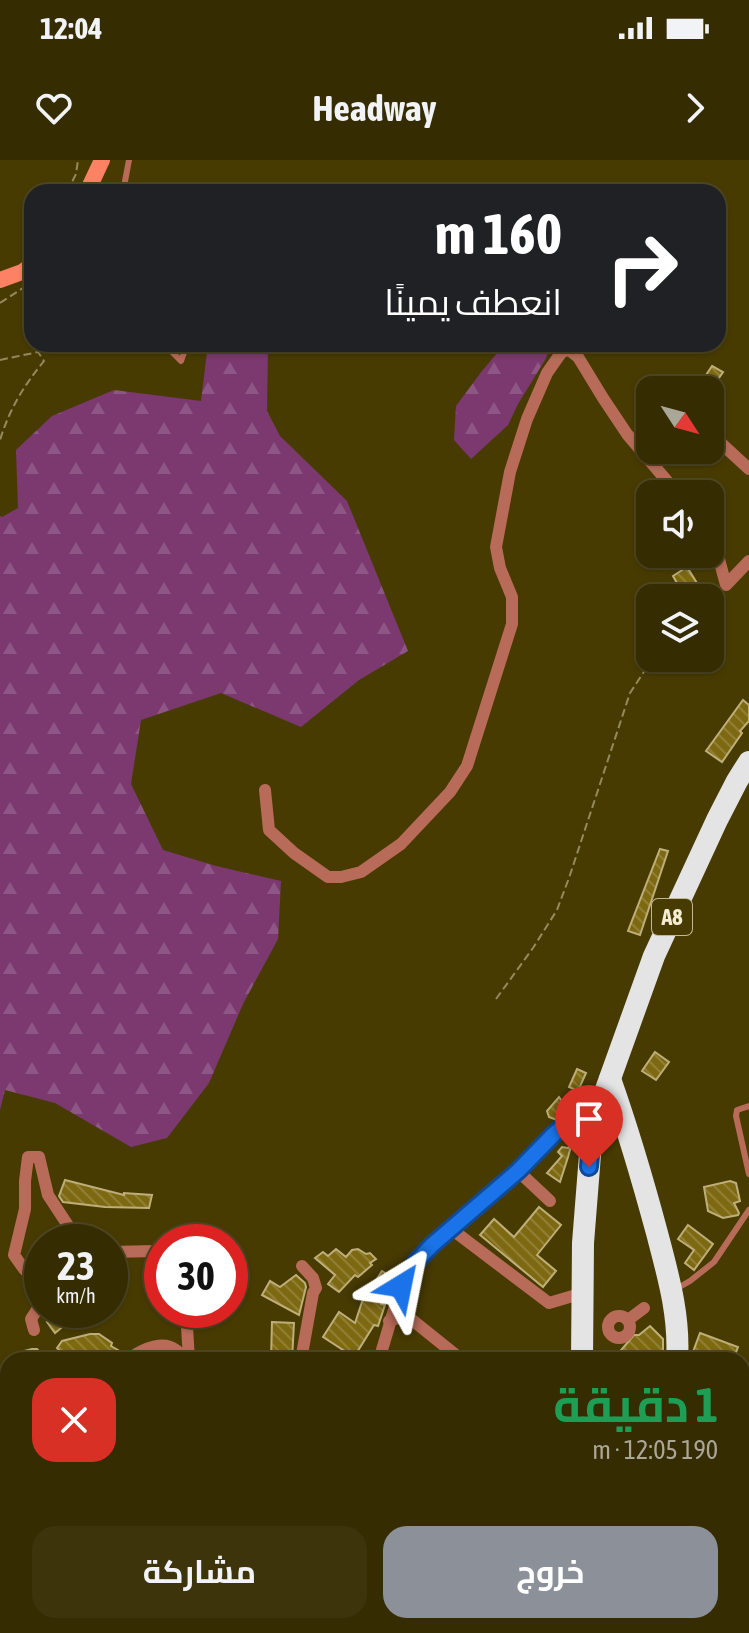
<!DOCTYPE html>
<html lang="ar">
<head>
<meta charset="utf-8">
<style>
  body { margin:0; font-family:"Asap Condensed",Cairo,sans-serif; background:#3d340c; color:#f1f3f6; direction:rtl; height:100vh; display:flex; flex-direction:column; font-size:30px; white-space:nowrap }
  * { box-sizing:border-box; margin:0 }
  p { font-size:26px; color:#aaa799 }
  .icon { flex:none; width:44px; height:44px; fill:none; stroke:currentColor; stroke-width:2; stroke-linecap:round; stroke-linejoin:round }
  .map { position:relative; flex:1; overflow:hidden; direction:ltr }
  .sheet { position:absolute; left:0px; top:1192px; width:750px; height:282px; display:flex; flex-direction:column; background:#362c02; border-radius:24px 24px 0 0; box-shadow:0 2px 6px #0004,0 0 0 2px #504824; direction:rtl }
  .sheet>* { flex:none }
  .hud { position:absolute; left:24px; top:24px; width:702px; height:168px; border-radius:24px; box-shadow:0 2px 6px #0004,0 0 0 2px #504824; direction:rtl; background:#202124; color:#fff; overflow:hidden }
  .needle { width:52px; rotate:126deg }
  .buttons { position:absolute; left:636px; top:216px; display:grid; gap:16px }
  .buttons a { display:grid; place-items:center; width:88px; height:88px; border-radius:16px; background:#362c02; box-shadow:0 2px 6px #0004,0 0 0 2px #504824; font-size:40px }
  .speed { position:absolute; left:24px; top:1064px; display:flex; gap:16px; font-size:40px; font-weight:700; text-align:center }
  .speed>* { display:grid; place-content:center; width:104px; height:104px; border-radius:50%; background:#362c02; box-shadow:0 2px 6px #0004,0 0 0 2px #504824; line-height:1 }
  .speed small { font-size:20px; font-weight:400 }
  .speed .limit { border:12px solid #d22; background:#fff; color:#111 }
  .pin { position:absolute; display:grid; place-items:center; width:68px; height:68px; color:#fff; margin:-82px -34px; border-radius:50% 50% 50% 0; rotate:-45deg; box-shadow:0 0 8px #0007 }
  .pin .icon { rotate:45deg }
  .me { position:absolute; width:88px; margin:-44px; rotate:35deg; stroke-linejoin:round; filter:drop-shadow(0 0 6px #0008) }
  .turn { display:flex; align-items:center; gap:28px; height:168px; padding:0 32px; font-size:36px }
  .turn .icon { width:104px; height:104px; stroke-width:2.5 }
  .turn b { display:block; font-size:56px; line-height:68px }
  .round { display:grid; place-items:center; flex:none; width:84px; height:84px; border-radius:24px; background:#3d340c }
  .summary { display:flex; align-items:center; justify-content:space-between; height:136px; padding:0 32px }
  h1 { font-size:48px; font-weight:700; line-height:60px; color:#1e9e55 }
  .button { display:flex; gap:16px; margin-top:auto; padding:16px 32px }
  .button a { flex:1; height:92px; border-radius:24px; background:#8c9099; color:#fff; font-size:32px; font-weight:700; line-height:92px; text-align:center }
  .button a+a { background:#3d340c; color:#f1f3f6 }
  .status { display:flex; justify-content:space-between; align-items:center; height:56px; padding:0 40px; background:#362c02; direction:ltr }
  .status svg { height:22px; fill:currentColor }
  header { display:flex; justify-content:space-between; align-items:center; height:104px; padding:0 32px; background:#362c02; font-size:36px; font-weight:700 }
  .map>svg:first-child { display:block }
</style>
</head>
<body>
<div class="status"><b>12:04</b><svg viewBox="0 0 49 12"><path d="M0 12V9h3v3zM5 12V6h3v6zM10 12V3h3v9zM15 12V0h3v12zM26 1h20v11H26zM47 4h2v5h-2z"/></svg></div>
<header><svg class="icon" aria-label="forward" viewBox="0 0 24 24"><path d="M9 5l7 7-7 7"/></svg>Headway<svg class="icon" aria-label="heart" viewBox="0 0 24 24"><path d="M12 20l-8-8c-3-5 5-10 8-4 3-6 11-1 8 4z"/></svg></header>
<div class="map">
<svg width="749" height="1473" viewBox="0 0 749 1473">
  <defs>
    <pattern id="forest-firs" width="22" height="20" patternUnits="userSpaceOnUse" patternTransform="scale(2)"><rect width="22" height="20" fill="#7b3970"/><path d="M5 1l3.5 6h-7zM16 11l3.5 6h-7z" fill="#8e5684"/></pattern>
    <pattern id="building-back-hatch" width="6" height="6" patternUnits="userSpaceOnUse" patternTransform="scale(2)"><rect width="6" height="6" fill="#7e6913"/><path d="M-1 5l2 2M0 0l6 6M5-1l2 2" fill="none" stroke="#917f34"/></pattern>
  </defs>
  <rect width="100%" height="100%" fill="#483b02"/>
  <g fill="url(#forest-firs)">
    <polygon points="208,184 268,184 267,251 280,276 347,341 408,491 359,520 301,567 221,533 141,560 131,624 163,690 216,706 281,721 278,779 243,844 209,923 167,978 131,987 55,943 5,930 0,950 0,356 2,357 18,348 16,290 52,256 114,230 201,241"/>
    <polygon points="505,184 552,185 545,200 518,244 508,265 471,299 454,280 456,246 482,211"/>
    <polygon points="0,1244 8,1248 8,1395 0,1398"/>
    <polygon points="742,1385 749,1386 749,1473 602,1473 599,1466 742,1466"/>
    <polygon points="135,1466 280,1466 274,1473 136,1473"/>
  </g>
  <g fill="url(#building-back-hatch)" stroke="#bdae7a" stroke-width="2">
    <polygon points="712,206 723,212 710,231 700,224"/>
    <polygon points="687,407 700,428 685,437 673,416"/>
    <polygon points="743,540 749,545 749,561 740,571 742,573 722,602 706,591"/>
    <polygon points="660,689 668,691 640,775 628,771"/>
    <polygon points="655,892 669,902 656,920 642,911"/>
    <polygon points="577,909 586,913 578,931 569,927"/>
    <polygon points="559,937 567,948 557,960 549,957 547,951"/>
    <polygon points="572,983 568,997 560,1022 547,1013 562,996 558,992 562,987 568,988"/>
    <polygon points="65,1020 124,1035 124,1033 152,1035 149,1048 105,1047 63,1042 59,1036"/>
    <polygon points="730,1021 736,1023 740,1041 734,1043 739,1053 738,1055 723,1058 708,1051 704,1027"/>
    <polygon points="539,1047 561,1065 537,1095 556,1111 543,1127 480,1075 494,1059 514,1077"/>
    <polygon points="688,1065 713,1084 694,1110 685,1103 694,1090 678,1079"/>
    <polygon points="336,1089 346,1097 352,1090 358,1089 366,1094 370,1093 376,1099 370,1103 372,1105 358,1117 355,1115 339,1132 328,1124 335,1115 315,1098 323,1092 328,1096"/>
    <polygon points="382,1111 395,1119 381,1144 385,1145 378,1166 374,1165 354,1197 323,1177 339,1152 355,1163 362,1142"/>
    <polygon points="296,1115 305,1123 306,1127 299,1155 262,1135 270,1121 280,1127"/>
    <polygon points="64,1150 72,1159 55,1173 47,1162"/>
    <polygon points="272,1162 294,1163 292,1200 271,1200"/>
    <polygon points="650,1166 663,1179 663,1200 623,1200 617,1195 634,1175 639,1175"/>
    <polygon points="700,1173 738,1187 733,1200 715,1200 693,1192"/>
    <polygon points="90,1174 99,1174 112,1183 111,1186 118,1190 111,1200 70,1200 57,1188 62,1181"/>
    <polygon points="32,1189 37,1189 47,1200 24,1200 24,1191"/>
  </g>
  <g fill="none" stroke-linecap="round" stroke-linejoin="round">
    <g stroke="#948a5e" stroke-width="2" stroke-dasharray="8 4" stroke-linecap="butt">
      <polyline points="67,32 76,14 78,0"/>
      <polyline points="0,143 26,126"/>
      <path d="M 0,200 L 38,192 L 44,201 C 23,227 10,248 0,280"/>
      <polyline points="710,445 719,436"/>
      <polyline points="496,839 533,788 557,750 569,718 630,533 653,498"/>
    </g>
    <g stroke="#b86b58" stroke-width="6">
      <polyline points="123,32 129,0"/>
      <polyline points="164,184 181,201 187,184"/>
      <polyline points="749,946 737,950 736,956 749,1014"/>
      <polyline points="676,1129 690,1121 714,1102 749,1050"/>
    </g>
    <g stroke="#b86b58" stroke-width="12">
      <polyline points="710,270 723,285 749,309"/>
      <polyline points="710,378 716,388 726,425 749,401"/>
      <polyline points="265,630 269,670 294,693 328,717 341,717 361,712 401,684 450,632 467,606 512,464 512,437 500,408 496,387 510,312 527,259 547,213 561,193 568,189 578,197 603,238 627,274 678,334"/>
      <polyline points="518,1011 550,1041"/>
      <polyline points="450,1068 549,1143 583,1133"/>
      <polyline points="110,1092 156,1091 162,1094"/>
      <polyline points="42,1127 24,1109 14,1095 25,1049 25,1021 28,997 39,997 48,1035 69,1067 86,1082"/>
      <polyline points="186,1150 189,1200"/>
      <circle cx="619" cy="1167" r="11"/>
      <polyline points="628,1160 644,1148"/>
      <polyline points="389,1161 406,1155 462,1200"/>
      <polyline points="34,1170 31,1159 42,1142"/>
      <path d="M 127,1200 C 140,1191 161,1179 176,1190 C 180,1192 182,1197 184,1200"/>
      <polyline points="301,1200 313,1133 316,1128 313,1118 302,1106"/>
      <polyline points="379,1200 401,1126 416,1102 450,1068 518,1011 554,974 568,962 595,960"/>
      <polyline points="742,1290 749,1287"/>
      <polyline points="354,1466 360,1473"/>
    </g>
    <g stroke="#fc8165" stroke-width="16">
      <polyline points="87,32 102,0"/>
      <polyline points="0,120 22,112 32,105"/>
    </g>
    <g stroke="#e4e4e4" stroke-width="22">
      <path d="M 610,919 C 628,970 643,1021 657,1073 C 668,1115 680,1156 677,1200"/>
      <polyline points="582,1200 583,1083 591,982 595,960 654,796 717,660 737,621 749,602"/>
      <polyline points="453,1473 458,1466"/>
      <polyline points="479,1473 483,1466"/>
    </g>
  </g>
  <g fill="none" stroke-linecap="round" stroke-linejoin="round">
    <defs>
      <polyline id="route" points="401,1126 416,1102 432,1085 518,1011 554,974 568,962 595,960 591,982 589,1007"/>
    </defs>
    <use href="#route" stroke="#114b97" stroke-width="20"/>
    <use href="#route" stroke="#1a73e8" stroke-width="14"/>
  </g>
  <g text-anchor="middle" dominant-baseline="central" stroke-width="8" stroke-linejoin="round" paint-order="stroke">
    <rect fill="#483b02" stroke="#c0b894" stroke-width="2" x="652" y="739" width="40" height="36" rx="6"/>
    <g font-size="22" font-weight="bold" fill="#f4edd2">
      <text x="672" y="757">A8</text>
    </g>
  </g>
</svg>
<div class="buttons">
<a><svg class="needle" viewBox="-14 -14 28 28"><path d="M0-13l5 13h-10z" fill="#e53935"/><path d="M0 13l5-13h-10z" fill="#aaa799"/></svg></a>
<a><svg class="icon" aria-label="sound" viewBox="0 0 24 24"><path d="M4 9h4l5-4v14l-5-4H4zM17 9q2 3 0 6"/></svg></a>
<a><svg class="icon" aria-label="layers" viewBox="0 0 24 24"><path d="M12 4l9 5-9 5-9-5zM3 14l9 5 9-5"/></svg></a>
</div>
<div class="speed"><div>23<small>km/h</small></div><div class="limit">30</div></div>
<div class="pin" style="left:589px;top:1007px;background:#d93025"><svg class="icon" aria-label="arrive" viewBox="0 0 24 24"><path d="M6 21V4h12l-3 4 3 4H6"/></svg></div>
<svg class="me" style="left:401px;top:1126px" viewBox="-20 -20 40 40"><path d="M0-17L14 15 0 8-14 15z" fill="#1a73e8" stroke="#fff" stroke-width="4"/></svg>
<div class="hud">
<div class="turn"><svg class="icon" aria-label="right" viewBox="0 0 24 24"><path d="M7 20v-9h11M14 6l5 5-5 5"/></svg><div><b>160 m</b>انعطف يمينًا</div></div>
</div>
<section class="sheet">
<div class="summary"><div><h1>1 دقيقة</h1><p>190 m · 12:05</p></div><a class="round" style="background:#d93025;color:#fff"><svg class="icon" aria-label="close" viewBox="0 0 24 24"><path d="M6 6l12 12M18 6L6 18"/></svg></a></div>
<div class="button"><a>خروج</a><a>مشاركة</a></div>
</section>
</div>
</body>
</html>
